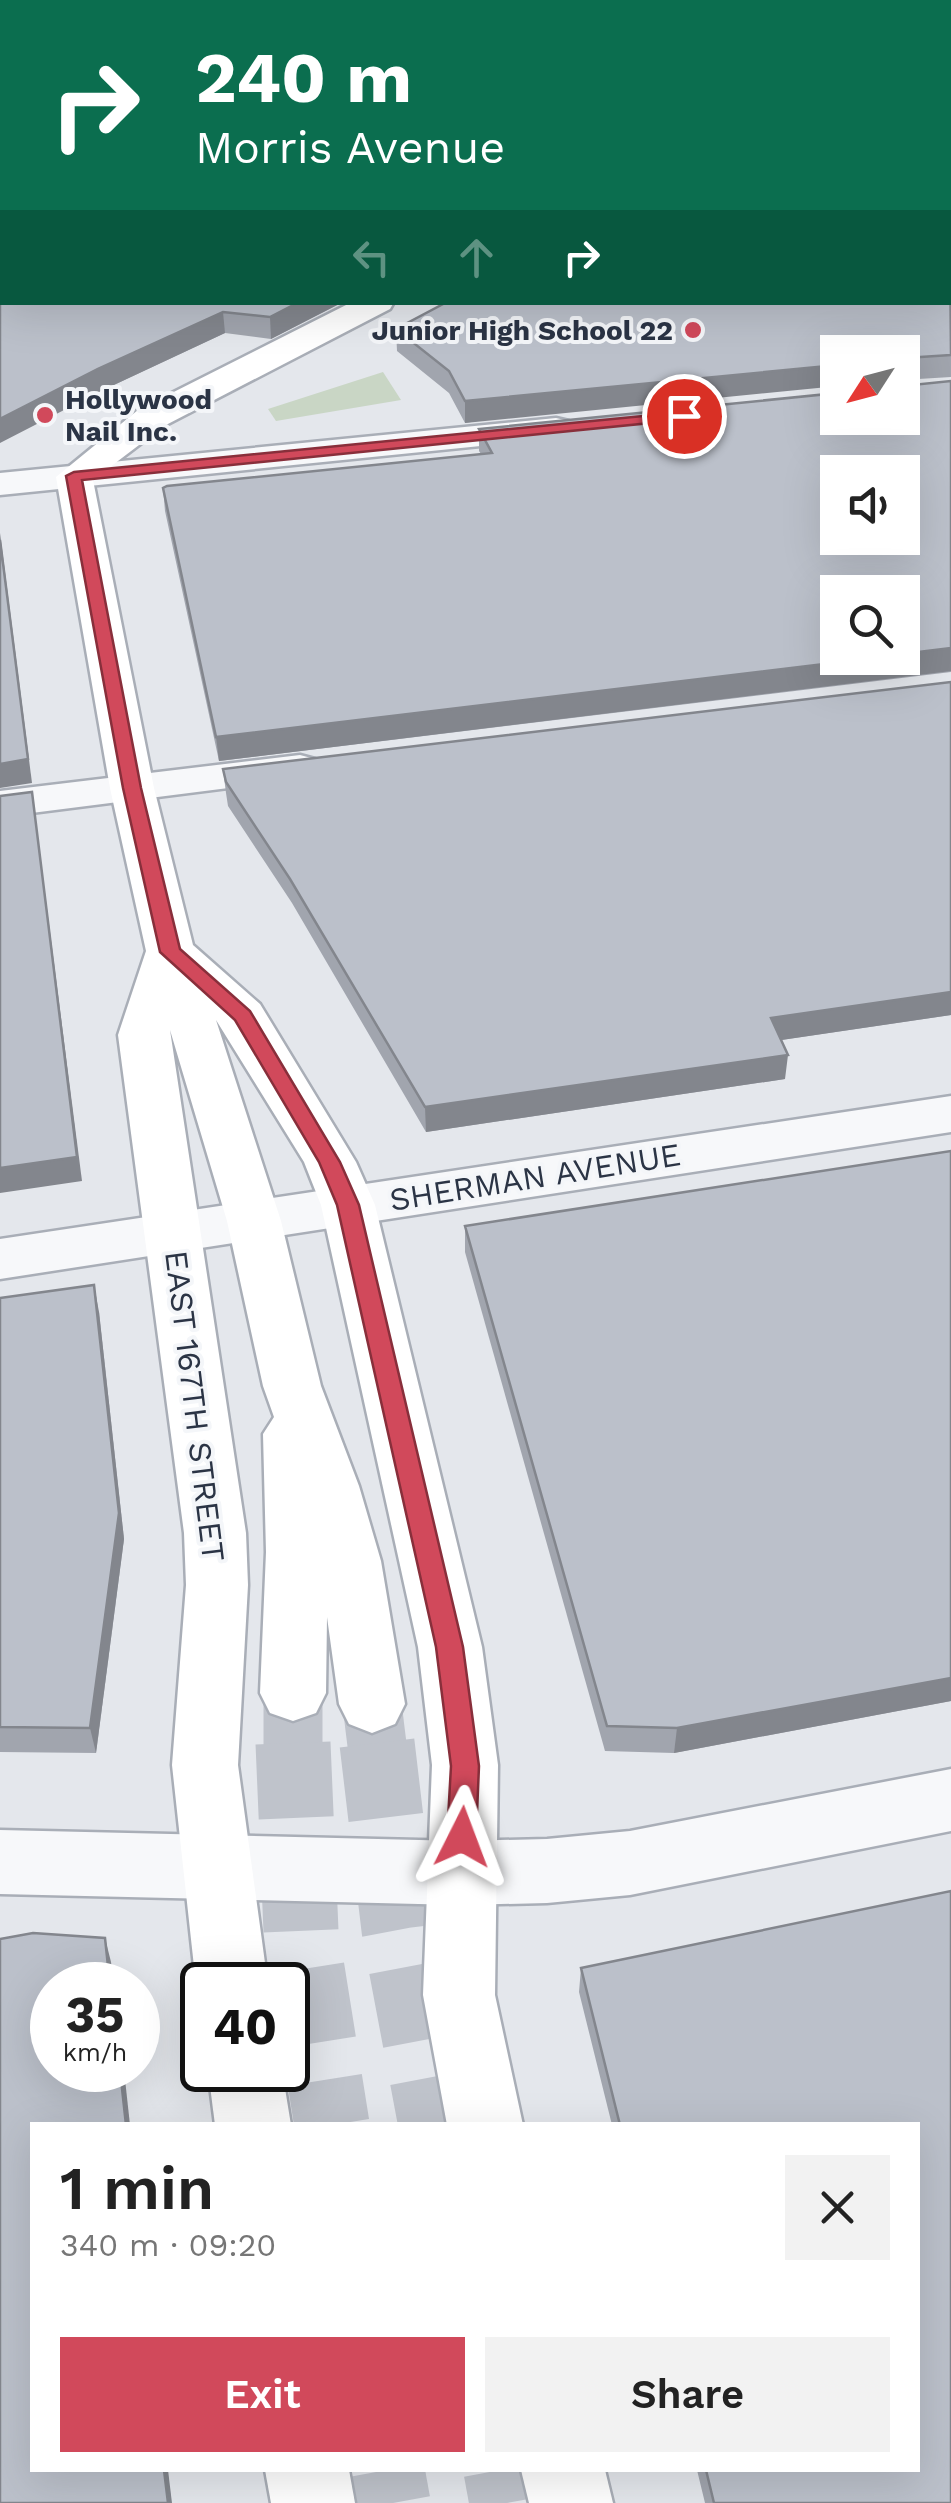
<!DOCTYPE html>
<html lang="en">
<head>
<meta charset="utf-8">
<style>
  body { margin:0; font-family:"Work Sans",sans-serif; background:#f2f2f2; color:#222; height:100vh; display:flex; flex-direction:column; font-size:38px; white-space:nowrap }
  * { box-sizing:border-box; margin:0 }
  p { font-size:32px; color:#767676 }
  .icon { flex:none; width:55px; height:55px; fill:none; stroke:currentColor; stroke-width:2; stroke-linecap:round; stroke-linejoin:round }
  .map { position:relative; flex:1; overflow:hidden }
  .details { position:absolute; left:30px; top:2122px; width:890px; height:350px; display:flex; flex-direction:column; background:#fff; border-radius:0px; box-shadow:0 10px 40px #0002 }
  .details>* { flex:none }
  .hud { position:absolute; left:0px; top:0px; width:952px; height:305px; box-shadow:0 10px 40px #0002; background:#0b6e4f; color:#fff; overflow:hidden }
  .needle { width:65px; rotate:234deg }
  .fabs { position:absolute; left:820px; top:335px; display:grid; gap:20px }
  .fabs a { display:grid; place-items:center; width:100px; height:100px; border-radius:0px; background:#fff; box-shadow:0 10px 40px #0002; font-size:50px }
  .speed { position:absolute; left:30px; top:1962px; display:flex; gap:20px; font-size:50px; font-weight:700; text-align:center }
  .speed>* { display:grid; place-content:center; width:130px; height:130px; border-radius:50%; background:#fff; box-shadow:0 10px 40px #0002; line-height:1 }
  .speed small { font-size:25px; font-weight:400 }
  .speed .limit { border:5px solid #111; border-radius:15px; background:#fff; color:#111 }
  .pin { position:absolute; display:grid; place-items:center; width:85px; height:85px; color:#fff; margin:-42px; border:5px solid #fff; border-radius:50%; box-shadow:0 2px 10px #0007 }
  .me { position:absolute; width:110px; margin:-55px; rotate:3deg; stroke-linejoin:round; filter:drop-shadow(0 0 8px #0008) }
  .turn { display:flex; align-items:center; gap:35px; height:210px; padding:0 30px; font-size:45px }
  .turn .icon { width:130px; height:130px; stroke-width:2.5 }
  .turn b { display:block; font-size:70px; line-height:85px }
  .lanes { display:flex; align-items:center; height:95px; padding:0 30px; background:#0003; justify-content:center; gap:50px; direction:ltr }
  .lanes .off { opacity:.35 }
  .round { display:grid; place-items:center; flex:none; width:105px; height:105px; border-radius:0px; background:#f2f2f2 }
  .summary { display:flex; align-items:center; justify-content:space-between; height:170px; padding:0 30px }
  h1 { font-size:60px; font-weight:600; line-height:75px }
  .button { display:flex; gap:20px; margin-top:auto; padding:20px 30px }
  .button a { flex:1; height:115px; border-radius:0px; background:#d1495b; color:#fff; font-size:40px; font-weight:600; line-height:115px; text-align:center }
  .button a+a { background:#f2f2f2; color:#222 }
  .map>svg:first-child { display:block }
</style>
</head>
<body>
<div class="map">
<svg width="951" height="2503" viewBox="0 0 951 2503">
  <rect width="100%" height="100%" fill="#e4e7ec"/>
  <polygon fill="#c9d6c5" points="383,372 401,400 276,421 268,409"/>
  <g fill="none" stroke-linecap="round" stroke-linejoin="round">
    <g stroke="#bfc3cb" stroke-width="59" stroke-dasharray="59 30" stroke-linecap="butt">
      <polyline points="293,1693 293,1745"/>
      <polyline points="372,1704 377,1745"/>
    </g>
    <g stroke="#bfc3cb" stroke-width="75" stroke-dasharray="75 38" stroke-linecap="butt">
      <polyline points="293,1743 301,1931 332,2125"/>
      <polyline points="377,1743 399,1929 436,2125"/>
      <polyline points="387,2470 393,2503"/>
      <polyline points="501,2470 507,2503"/>
    </g>
    <defs>
      <polygon id="lane" points="696,0 719,0 720,2 698,2"/>
      <g id="street">
        <rect x="950" y="177" width="1" height="18"/>
        <polygon points="556,418 569,421 574,429 569,437 0,495 0,473"/>
        <polygon points="300,755 315,759 322,768 315,777 0,817 0,791"/>
        <polygon points="951,1096 951,1132 0,1279 0,1239"/>
        <polygon points="951,1769 951,1831 630,1895 547,1903 460,1905 0,1894 0,1830 460,1841 547,1839 630,1831"/>
      </g>
      <g id="secondary">
        <polygon points="819,0 846,0 847,2 821,2"/>
        <polygon points="352,302 394,302 390,309 164,426 93,480 154,788 193,945 260,1004 356,1162 375,1205 482,1647 498,1765 495,1995 523,2125 447,2125 423,1995 432,1765 418,1647 321,1205 304,1162 216,1020 281,1221 321,1386 359,1486 381,1561 405,1704 395,1724 372,1733 349,1724 339,1704 327,1617 326,1693 316,1713 293,1721 270,1713 260,1693 266,1552 263,1434 274,1417 263,1386 227,1221 170,1030 246,1533 248,1585 238,1765 268,1985 202,1985 202,2000 196,1985 172,1765 186,1585 184,1533 118,1035 146,951 110,788 56,477 138,410"/>
        <polygon points="208,2070 282,2070 291,2125 215,2125"/>
        <polygon points="265,2470 349,2470 355,2503 271,2503"/>
        <polygon points="521,2470 605,2470 613,2503 529,2503"/>
      </g>
    </defs>
    <use href="#lane" stroke="#a9aeb7" stroke-width="5"/>
    <use href="#street" stroke="#a9aeb7" stroke-width="5"/>
    <use href="#secondary" stroke="#a9aeb7" stroke-width="5"/>
    <use href="#lane" fill="#f7f8fa" fill-rule="evenodd"/>
    <use href="#street" fill="#f7f8fa" fill-rule="evenodd"/>
    <use href="#secondary" fill="#fff" fill-rule="evenodd"/>
  </g>
  <g fill="#a1a5ae">
    <polygon points="889,0 951,0 951,19 950,2 892,2"/>
    <polygon points="951,259 951,377 902,380 902,352 465,423 449,393 397,351 396,329"/>
    <polygon points="2,302 343,302 271,339 225,333 101,391"/>
    <polygon points="951,381 951,672 219,761 165,511 163,488 481,454 479,451 479,429"/>
    <polygon points="951,682 951,1015 781,1040 785,1079 426,1132 292,903 228,806 226,793 223,769"/>
    <polygon points="951,1151 951,1701 674,1753 605,1751 465,1252 465,1226"/>
    <polygon points="0,1298 99,1312 124,1539 96,1753 0,1752"/>
    <polygon points="951,1891 951,2503 705,2503 697,2470 918,2470 918,2125 612,2125 579,1992 581,1968"/>
  </g>
  <g fill="#83868d">
    <polygon points="299,302 343,302 271,339 270,317"/>
    <polygon points="223,312 225,333 101,391 0,443 0,419 98,369"/>
    <polygon points="838,365 838,386 465,423 465,401"/>
    <polygon points="0,533 32,783 0,788"/>
    <polygon points="951,648 951,671 219,761 216,737 874,658 902,658 902,654"/>
    <polygon points="32,792 82,1181 0,1193 0,1168"/>
    <polygon points="951,992 951,1015 768,1042 771,1018"/>
    <polygon points="788,1055 785,1079 426,1132 425,1107"/>
    <polygon points="94,1285 99,1312 124,1539 96,1753 90,1728"/>
    <polygon points="951,1678 951,1701 674,1753 677,1728"/>
    <polygon points="105,1938 111,1962 114,1985 110,1985"/>
    <polygon points="120,2070 124,2070 130,2125 126,2125"/>
    <polygon points="164,2470 168,2470 172,2503 168,2503"/>
  </g>
  <g fill="#bbc0ca" stroke="#83868d" stroke-width="2.5" fill-rule="evenodd">
    <polygon points="0,0 510,0 514,2 2,2 2,74 0,73"/>
    <polygon points="909,0 950,0 950,2 912,2"/>
    <polygon points="950,19 951,20 950,145"/>
    <polygon points="2,76 2,238 0,236 0,89"/>
    <polygon points="950,257 951,355 905,358 902,361 902,352 838,352 838,365 465,401 449,371 396,329 447,302 950,302"/>
    <polygon points="2,258 2,302 299,302 270,317 223,312 98,369 0,419 0,259"/>
    <path d="M 951,381 L 951,648 L 902,654 L 902,592 L 838,592 L 838,658 L 874,658 L 216,737 L 163,488 L 167,486 L 492,453 L 479,429 L 838,393 L 838,418 L 902,418 L 902,382 L 903,386 ZM 838,472 L 902,472 L 902,538 L 838,538 Z"/>
    <polygon points="0,540 28,759 0,764"/>
    <polygon points="951,682 951,992 771,1018 788,1055 425,1107 290,879 226,782 223,769"/>
    <polygon points="32,792 77,1157 0,1168 0,796"/>
    <polygon points="951,1151 951,1678 677,1728 607,1726 465,1226"/>
    <polygon points="94,1285 119,1513 90,1728 0,1727 0,1298"/>
    <polygon points="951,1891 951,2503 714,2503 706,2470 918,2470 918,2125 620,2125 581,1968"/>
    <polygon points="33,1933 105,1938 110,1985 52,1985 52,2070 120,2070 126,2125 32,2125 32,2470 164,2470 168,2503 0,2503 0,1939"/>
  </g>
  <polygon fill="#d1495b" stroke="#882f3b" stroke-width="2.5" points="684,412 690,413 690,419 82,480 141,788 180,949 250,1011 340,1162 359,1205 463,1647 479,1766 476,1837 472,1846 462,1850 451,1846 447,1837 451,1766 436,1647 337,1205 319,1162 235,1020 160,952 123,788 66,476 74,472"/>
  <g fill="#d1495b" stroke="#f4f6f9" stroke-width="4">
    <circle cx="693" cy="330" r="10"/>
    <circle cx="45" cy="415" r="10"/>
  </g>
  <g text-anchor="middle" dominant-baseline="central" stroke-width="8" stroke-linejoin="round" paint-order="stroke">
    <g font-size="28" font-weight="bold" fill="#2b3445" stroke="#f4f6f9" text-anchor="end">
      <text x="673" y="330">Junior High School 22</text>
      <text x="65" y="399" text-anchor="start">Hollywood<tspan x="65" dy="32">Nail Inc.</tspan></text>
    </g>
    <g font-size="32" fill="#2b3445" stroke="#f4f6f9">
      <text transform="translate(535 1177) rotate(-9)">SHERMAN AVENUE</text>
      <text transform="translate(195 1406) rotate(83)">EAST 167TH STREET</text>
    </g>
  </g>
</svg>
<div class="fabs">
<a><svg class="needle" viewBox="-14 -14 28 28"><path d="M0-13l5 13h-10z" fill="#e53935"/><path d="M0 13l5-13h-10z" fill="#767676"/></svg></a>
<a><svg class="icon" aria-label="sound" viewBox="0 0 24 24"><path d="M4 9h4l5-4v14l-5-4H4zM17 9q2 3 0 6"/></svg></a>
<a><svg class="icon" aria-label="search" viewBox="0 0 24 24"><circle cx="10" cy="10" r="6"/><path d="M15 15l6 6"/></svg></a>
</div>
<div class="speed"><div>35<small>km/h</small></div><div class="limit">40</div></div>
<div class="pin" style="left:684px;top:416px;background:#d93025"><svg class="icon" aria-label="arrive" viewBox="0 0 24 24"><path d="M6 21V4h12l-3 4 3 4H6"/></svg></div>
<svg class="me" style="left:462px;top:1837px" viewBox="-20 -20 40 40"><path d="M0-17L14 15 0 8-14 15z" fill="#d1495b" stroke="#fff" stroke-width="4"/></svg>
<div class="hud">
<div class="turn"><svg class="icon" aria-label="right" viewBox="0 0 24 24"><path d="M7 20v-9h11M14 6l5 5-5 5"/></svg><div><b>240 m</b>Morris Avenue</div></div>
<div class="lanes"><svg class="icon off" aria-label="left" viewBox="0 0 24 24"><path d="M17 20v-9H6M10 6l-5 5 5 5"/></svg><svg class="icon off" aria-label="ahead" viewBox="0 0 24 24"><path d="M12 20V5M6 11l6-6 6 6"/></svg><svg class="icon" aria-label="right" viewBox="0 0 24 24"><path d="M7 20v-9h11M14 6l5 5-5 5"/></svg></div>
</div>
<section class="details">
<div class="summary"><div><h1>1 min</h1><p>340 m · 09:20</p></div><a class="round"><svg class="icon" aria-label="close" viewBox="0 0 24 24"><path d="M6 6l12 12M18 6L6 18"/></svg></a></div>
<div class="button"><a>Exit</a><a>Share</a></div>
</section>
</div>
</body>
</html>
